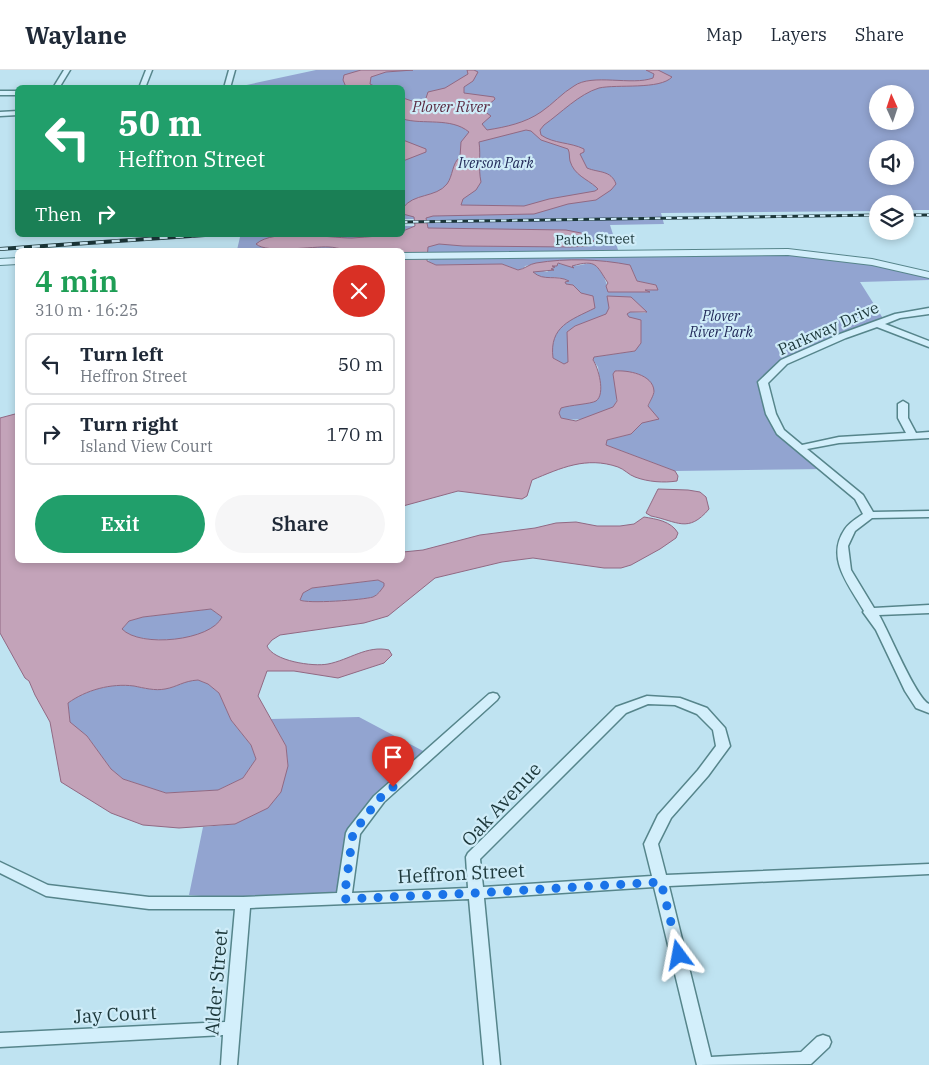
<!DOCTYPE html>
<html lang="en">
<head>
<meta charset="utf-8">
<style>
  body { margin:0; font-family:"IBM Plex Serif",serif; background:#f6f6f7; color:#1f2937; height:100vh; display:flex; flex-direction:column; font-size:19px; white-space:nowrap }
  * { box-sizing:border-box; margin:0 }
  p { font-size:16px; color:#747a83 }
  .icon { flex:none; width:28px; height:28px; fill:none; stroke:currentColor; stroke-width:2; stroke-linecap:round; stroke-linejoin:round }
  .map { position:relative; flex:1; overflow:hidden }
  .details { position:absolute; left:15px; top:178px; width:390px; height:315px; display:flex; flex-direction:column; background:#fff; border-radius:8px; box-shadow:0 2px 8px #0003 }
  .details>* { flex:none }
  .guide { position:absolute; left:15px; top:15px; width:390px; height:152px; border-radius:8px; box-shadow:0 2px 8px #0003; background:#219f6b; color:#fff; overflow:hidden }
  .needle { width:32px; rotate:357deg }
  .buttons { position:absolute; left:869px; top:15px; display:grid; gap:10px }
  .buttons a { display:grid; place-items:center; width:45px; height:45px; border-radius:50%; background:#fff; box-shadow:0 2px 8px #0003; font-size:25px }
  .pin { position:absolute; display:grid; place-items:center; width:42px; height:42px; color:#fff; margin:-51px -21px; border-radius:50% 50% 50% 0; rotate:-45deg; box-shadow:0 0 5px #0007 }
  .pin .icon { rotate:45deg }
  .me { position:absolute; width:55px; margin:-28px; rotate:347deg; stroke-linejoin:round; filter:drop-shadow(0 0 4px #0008) }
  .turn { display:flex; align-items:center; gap:18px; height:105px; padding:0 20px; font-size:22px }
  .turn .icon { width:65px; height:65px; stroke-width:2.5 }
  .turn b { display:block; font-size:35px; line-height:42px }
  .then { display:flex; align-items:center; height:48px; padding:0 20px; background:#0003; gap:10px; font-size:19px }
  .round { display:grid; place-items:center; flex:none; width:52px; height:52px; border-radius:26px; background:#f6f6f7 }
  .headline { display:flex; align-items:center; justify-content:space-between; height:85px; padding:0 20px }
  h1 { font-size:30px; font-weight:600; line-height:38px; color:#1e9e55 }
  .primary-button { display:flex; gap:10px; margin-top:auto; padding:10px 20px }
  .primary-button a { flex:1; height:58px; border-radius:30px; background:#219f6b; color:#fff; font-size:20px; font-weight:600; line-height:58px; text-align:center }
  .primary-button a+a { background:#f6f6f7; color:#1f2937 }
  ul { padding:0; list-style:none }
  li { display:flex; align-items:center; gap:15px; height:62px; margin:0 10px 8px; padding:0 10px; border:2px solid #e0e1e3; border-radius:8px }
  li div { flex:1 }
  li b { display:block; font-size:19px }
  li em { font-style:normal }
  header { display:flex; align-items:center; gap:30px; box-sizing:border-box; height:70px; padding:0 25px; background:#fff; border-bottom:1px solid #e0e1e3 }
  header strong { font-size:24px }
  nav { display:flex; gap:28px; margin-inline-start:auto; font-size:18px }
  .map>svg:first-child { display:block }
</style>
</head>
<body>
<header>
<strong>Waylane</strong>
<nav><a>Map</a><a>Layers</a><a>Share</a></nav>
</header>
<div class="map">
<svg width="929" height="995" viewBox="0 0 929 995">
  <rect width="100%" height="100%" fill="#bfe3f1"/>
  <g fill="#92a4d0" fill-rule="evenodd">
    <path d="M 316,0 L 929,0 L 929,140 L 905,140 L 905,134 L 878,134 L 877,141 L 661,143 L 664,154 L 610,155 L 619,183 L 817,184 L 929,205 L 929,210 L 860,212 L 884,250 L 784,292 L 763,312 L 775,353 L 825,399 L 675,401 L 606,375 L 607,370 L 631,364 L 642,353 L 654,322 C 638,303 639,300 613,304 C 615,311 619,324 616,332 C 612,346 573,353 561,348 L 559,343 L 561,338 L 573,334 L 588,333 L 601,319 L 598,297 L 593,290 L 594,287 L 635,281 L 627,244 L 630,242 L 646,243 L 635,231 L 609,239 L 606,245 L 575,256 L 568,292 L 565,295 L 553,288 L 551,275 L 558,259 L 565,253 L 581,223 L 573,215 L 566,214 L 565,212 L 568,211 C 555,203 544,213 533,202 L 539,200 L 547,202 C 551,199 552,196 555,195 C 560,192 565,196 571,196 C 588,196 595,186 604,207 C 606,213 608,215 608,222 L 654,220 L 656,215 L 637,211 L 630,195 L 551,191 L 525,196 L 524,198 L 518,200 L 502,194 L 436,195 L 427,191 L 436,187 L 402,180 L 237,180 L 240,167 L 263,165 L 402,165 L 403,156 L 415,156 L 414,149 L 403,149 L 402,18 L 237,17 ZM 878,24 L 905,24 L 905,51 L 878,51 ZM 878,79 L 905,79 L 905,106 L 878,106 Z"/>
    <path d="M 378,510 L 384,513 L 384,516 C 381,520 378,525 373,527 C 363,530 308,534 300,530 L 303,523 L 312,518 Z"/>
    <path d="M 211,539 L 222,547 C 221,549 220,552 219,554 C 204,572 137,576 122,559 L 129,551 L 143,547 Z"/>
    <path d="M 198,610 L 208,614 L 219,623 L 231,650 L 251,675 L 256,689 L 243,708 L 218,720 L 166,723 L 123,709 L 111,699 L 87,666 L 70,653 L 68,633 C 86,620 111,613 134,616 C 144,618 154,621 165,619 C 177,617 183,611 198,610 Z"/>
    <polygon points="359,647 425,682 364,740 340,820 336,823 328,825 225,828 189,825 203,757 235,754 288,696 286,676 271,649"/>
  </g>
  <g fill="#c3a3b9" stroke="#916983" fill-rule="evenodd">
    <polygon points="361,0 413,0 386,2 371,7 370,14 376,17 346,17 343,10 344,5"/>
    <path d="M 467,0 L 474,0 L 478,2 L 473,11 L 464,17 L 464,23 L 494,27 L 495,29 C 491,34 485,33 484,41 L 491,46 L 482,54 L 487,60 C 506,57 525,53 541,42 C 553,34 562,23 574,16 C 592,3 632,16 653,8 L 654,4 L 646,0 L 658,0 L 672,7 C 660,20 617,14 599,18 C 579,24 561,43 544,55 L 540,60 L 541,65 C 554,74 570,72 584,79 L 584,82 L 580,84 L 587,98 C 599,103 611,100 616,114 L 611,120 L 596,130 L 568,134 L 534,144 L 433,146 L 426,148 L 428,158 L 566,160 L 581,163 L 594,171 L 588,176 L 570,177 L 463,176 L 439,174 L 428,177 L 427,191 L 436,195 L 502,194 L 518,200 C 525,199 529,194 536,193 C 567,188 599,189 630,195 L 637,211 L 656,215 L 658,220 L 645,220 L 650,222 L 608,222 L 606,216 L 608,213 C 596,195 597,189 572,196 L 574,198 L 558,193 L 557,196 L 552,196 L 555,197 L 551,199 L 554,200 L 533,202 C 544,212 556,204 569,211 L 565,212 L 566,214 L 573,215 L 581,223 L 593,226 L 595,238 C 571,250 549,256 553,288 L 564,294 L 568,292 L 567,262 L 575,256 L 606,244 L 609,238 L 607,226 L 631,227 L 647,242 L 630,242 L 627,244 L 629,247 L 641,250 L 641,273 L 635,281 L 594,287 L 593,290 C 598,297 606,324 596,331 C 591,334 570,335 561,338 L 559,343 L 561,348 L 576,351 L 613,337 L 617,331 L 613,304 L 615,301 C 627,300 653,304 654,321 C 654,325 650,331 648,336 L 659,349 L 642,353 L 631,364 L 607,370 L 606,375 L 675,401 L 678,406 L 677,411 C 664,413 648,412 635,407 C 629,405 624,399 618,397 C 586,386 561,398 532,410 L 527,426 L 522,429 L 458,421 L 403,436 L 402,180 C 384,180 363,181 344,179 C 339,179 334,177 329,177 C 313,176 267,184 256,174 C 274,158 328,168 352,168 C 369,167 385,165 402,165 L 403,161 L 415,156 L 414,147 L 403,144 L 403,138 C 413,123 436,128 447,114 C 453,106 452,93 460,87 L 461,72 L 469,62 C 451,47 423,55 403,49 L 403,28 L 418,33 L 425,31 L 428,22 L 445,18 L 468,4 ZM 526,60 L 531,61 L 541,70 L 568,79 C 570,83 569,87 570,91 C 574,105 587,109 596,117 L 598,119 L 595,121 L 549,129 L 524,136 L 461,135 L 463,129 L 476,120 L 481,112 C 478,98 481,86 479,72 Z"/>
    <polygon points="403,70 426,79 426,82 403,91"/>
    <path d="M 15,344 L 18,344 L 18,490 L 293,490 L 308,492 L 402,490 L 403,482 L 423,480 L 480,465 L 535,458 L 556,453 L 576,452 L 597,456 L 620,456 L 634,454 L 644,447 C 656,449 671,451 678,463 L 676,468 L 660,479 L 631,495 L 621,498 L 604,498 L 533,488 L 502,492 L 435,508 L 388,546 L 364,553 L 280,565 L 272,570 L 267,576 C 273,591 313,597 328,594 C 349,590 367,575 389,580 L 392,585 L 384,593 L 338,608 L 294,601 L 267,601 L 258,626 L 286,676 L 288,696 L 281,722 L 268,738 L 235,754 L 179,758 L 143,755 L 111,743 L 61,712 L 50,652 L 35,625 L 29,611 L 25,608 L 0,563 L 0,348 ZM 378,510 L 384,513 L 384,516 C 381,520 378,525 373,527 C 363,530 307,534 300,530 L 303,523 L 312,518 ZM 211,539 L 222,547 C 211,571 140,578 122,559 L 129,551 L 143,547 ZM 198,610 L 208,614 L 219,623 L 231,650 L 251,675 L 256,689 L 243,708 L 218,720 L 166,723 L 123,709 L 111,699 L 87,666 L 70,652 L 68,633 C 86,620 111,613 134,616 C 144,618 155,621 165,619 C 177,617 183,611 198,610 Z"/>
    <path d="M 658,419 L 688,420 L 700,422 L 706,427 L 709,439 C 688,464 677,451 651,446 L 646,443 Z"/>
  </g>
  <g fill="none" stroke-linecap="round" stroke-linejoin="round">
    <defs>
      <g id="minor">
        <polygon points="64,0 70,0 59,18 53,18"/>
        <polygon points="146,0 152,0 145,18 139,18"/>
        <polygon points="229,0 235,0 230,18 224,18"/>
        <rect x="0" y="21" width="18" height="4"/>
        <polygon points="18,41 18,45 0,46 0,42"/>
        <path d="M 929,238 L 929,244 L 900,248 L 885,254 L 929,271 L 929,277 L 877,257 L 846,268 L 787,294 L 768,313 L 776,344 L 784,360 L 802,375 L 839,367 L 906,363 L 898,348 L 898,334 L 903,331 L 908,334 L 908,348 L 916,363 L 929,362 L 929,368 L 839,373 L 807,379 L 863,425 L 873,442 L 929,441 L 929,447 L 872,448 L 855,461 L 848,476 L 851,500 L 874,538 L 929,535 L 929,543 L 879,545 C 889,562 916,628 929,634 L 929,643 L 916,638 L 905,621 L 876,560 L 863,542 L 864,541 C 849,515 825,488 845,459 C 849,453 857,448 863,444 L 855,429 L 777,364 L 766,344 L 758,312 L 781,290 L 840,264 L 895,244 Z"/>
        <path d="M 493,623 L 497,624 L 499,627 L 497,630 L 384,732 L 360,764 L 352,823 L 468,818 L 466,787 L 468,783 L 616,637 L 647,626 L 680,628 L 707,638 L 725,658 L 730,676 L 708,706 L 671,748 L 658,774 L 666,805 L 929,794 L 929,804 L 669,816 L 711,987 L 801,982 L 817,967 L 823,965 L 829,967 L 831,972 L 829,977 L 811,994 L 697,995 L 654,817 L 484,828 L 500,995 L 484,995 L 469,829 L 250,838 L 237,995 L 221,995 L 223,965 L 0,977 L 0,963 L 225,952 L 235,839 L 149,839 L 46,826 L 0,803 L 0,792 L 48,815 L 149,827 L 243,827 L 337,823 L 346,763 L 348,759 L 374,726 L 489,624 ZM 648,634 L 675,635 L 697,644 L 713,660 L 716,676 L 698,700 L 658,745 L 644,774 L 652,806 L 483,817 L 480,789 L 626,643 Z"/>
      </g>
      <g id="tertiary">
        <polygon points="788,179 872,189 929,202 929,208 872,195 788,185 402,189 402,183"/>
        <polygon points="18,188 18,194 0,195 0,189"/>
      </g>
    </defs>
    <use href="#minor" stroke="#56858b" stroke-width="3"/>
    <use href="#tertiary" stroke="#56858b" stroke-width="2"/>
    <use href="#minor" fill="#d3effb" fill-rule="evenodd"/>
    <use href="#tertiary" fill="#d3effb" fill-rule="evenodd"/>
    <defs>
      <g id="rail-far1">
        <polyline points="905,145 929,145"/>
        <polyline points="402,152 878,145"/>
      </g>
      <polyline id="rail" points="0,179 205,165"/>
    </defs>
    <use href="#rail-far1" stroke="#1c373a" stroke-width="3"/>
    <use href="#rail" stroke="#1c373a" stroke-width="4"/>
    <use href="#rail-far1" stroke="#cfecf8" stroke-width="2" stroke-dasharray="5.5" stroke-linecap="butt"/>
    <use href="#rail" stroke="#cfecf8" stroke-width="2.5" stroke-dasharray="8" stroke-linecap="butt"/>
  </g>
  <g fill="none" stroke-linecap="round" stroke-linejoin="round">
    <polyline stroke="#1a73e8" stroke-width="9" stroke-dasharray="0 16.2" points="393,717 379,729 353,763 344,829 476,823 661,812 679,885"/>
  </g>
  <g text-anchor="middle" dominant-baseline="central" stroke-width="4.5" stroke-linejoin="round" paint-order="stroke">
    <g font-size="14" font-style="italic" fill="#212958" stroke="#cfecf8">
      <text x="496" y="93">Iverson Park</text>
      <text x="721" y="246">Plover<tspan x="721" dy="16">River Park</tspan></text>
    </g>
    <g font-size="14" fill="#1c373a" stroke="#cfecf8">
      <text transform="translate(595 169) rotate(-1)">Patch Street</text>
    </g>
    <g font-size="15" font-style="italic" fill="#5b2a41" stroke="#cfecf8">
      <text x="451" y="36">Plover River</text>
    </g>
    <g font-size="16" fill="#1c373a" stroke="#cfecf8">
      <text transform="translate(828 258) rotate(-24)">Parkway Drive</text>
    </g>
    <g font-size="19" fill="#1c373a" stroke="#cfecf8">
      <text transform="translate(501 734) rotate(-47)">Oak Avenue</text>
      <text transform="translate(461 803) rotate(-3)">Heffron Street</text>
      <text transform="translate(216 912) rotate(-85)">Alder Street</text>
      <text transform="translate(115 944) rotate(-3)">Jay Court</text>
    </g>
  </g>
</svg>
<div class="buttons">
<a><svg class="needle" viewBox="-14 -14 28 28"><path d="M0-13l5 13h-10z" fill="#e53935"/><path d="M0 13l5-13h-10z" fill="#747a83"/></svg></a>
<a><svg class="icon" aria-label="sound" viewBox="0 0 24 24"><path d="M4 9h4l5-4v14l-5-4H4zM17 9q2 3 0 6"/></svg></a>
<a><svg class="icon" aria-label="layers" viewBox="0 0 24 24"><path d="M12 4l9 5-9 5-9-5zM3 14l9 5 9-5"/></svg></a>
</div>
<div class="pin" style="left:393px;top:717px;background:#d93025"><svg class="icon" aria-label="arrive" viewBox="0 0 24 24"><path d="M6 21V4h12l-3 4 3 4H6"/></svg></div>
<svg class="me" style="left:679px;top:885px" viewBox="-20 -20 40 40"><path d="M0-17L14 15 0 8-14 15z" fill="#1a73e8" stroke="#fff" stroke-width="4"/></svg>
<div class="guide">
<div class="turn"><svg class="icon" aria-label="left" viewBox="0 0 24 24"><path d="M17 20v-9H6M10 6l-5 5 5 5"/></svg><div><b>50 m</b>Heffron Street</div></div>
<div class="then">Then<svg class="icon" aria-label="right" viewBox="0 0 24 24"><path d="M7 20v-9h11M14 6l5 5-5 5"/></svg></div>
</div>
<section class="details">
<div class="headline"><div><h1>4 min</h1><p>310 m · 16:25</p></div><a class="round" style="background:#d93025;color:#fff"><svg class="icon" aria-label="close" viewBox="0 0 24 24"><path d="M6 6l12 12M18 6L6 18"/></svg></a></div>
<ul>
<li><svg class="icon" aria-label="left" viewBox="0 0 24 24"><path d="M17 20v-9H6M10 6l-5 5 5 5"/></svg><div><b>Turn left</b><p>Heffron Street</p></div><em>50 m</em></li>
<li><svg class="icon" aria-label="right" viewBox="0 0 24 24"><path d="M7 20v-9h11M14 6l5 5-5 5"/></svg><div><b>Turn right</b><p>Island View Court</p></div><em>170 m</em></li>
</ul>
<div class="primary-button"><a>Exit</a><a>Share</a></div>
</section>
</div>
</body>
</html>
